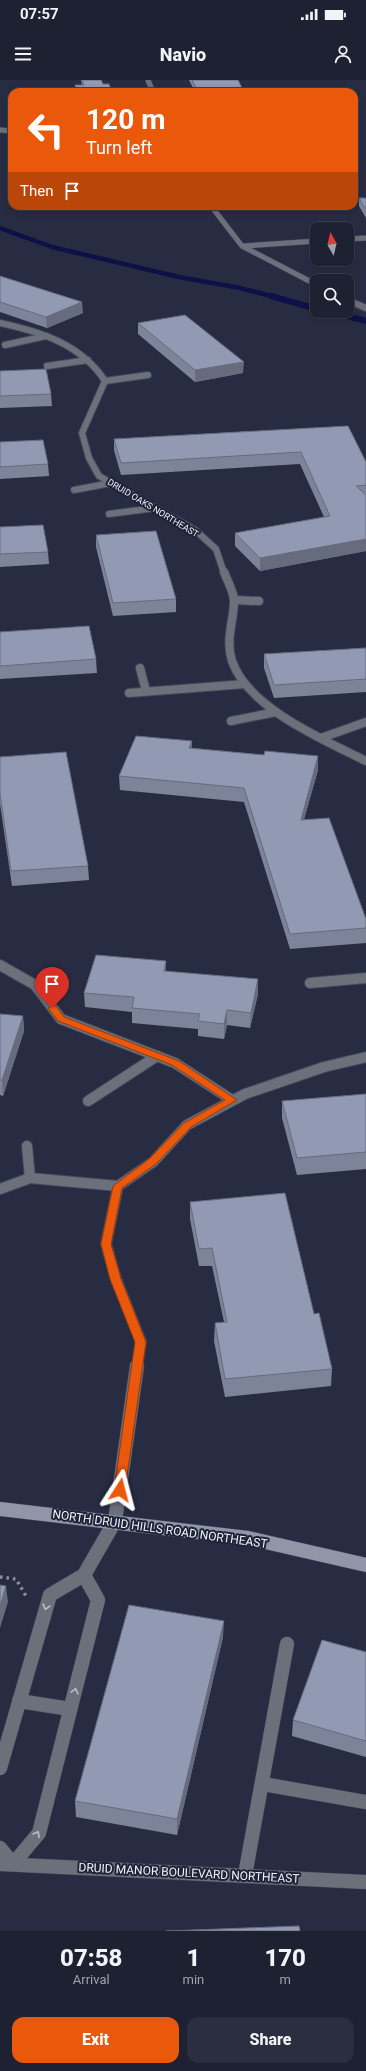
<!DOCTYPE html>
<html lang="en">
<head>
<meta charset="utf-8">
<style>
  body { margin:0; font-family:Roboto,sans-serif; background:#2a2e3e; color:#f1f3f6; height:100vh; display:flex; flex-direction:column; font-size:15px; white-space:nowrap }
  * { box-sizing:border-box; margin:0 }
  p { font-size:13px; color:#a0a3ac }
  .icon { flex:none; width:22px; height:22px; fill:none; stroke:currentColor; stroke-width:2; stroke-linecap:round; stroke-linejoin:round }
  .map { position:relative; height:1851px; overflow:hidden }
  .details { display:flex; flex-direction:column; background:#1d2132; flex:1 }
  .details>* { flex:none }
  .top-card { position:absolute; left:8px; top:8px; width:350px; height:122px; border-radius:12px; box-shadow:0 2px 6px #0003,0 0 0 1px #3b3e4d; background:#ea580c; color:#fff; overflow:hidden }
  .needle { width:26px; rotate:352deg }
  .fabs { position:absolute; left:310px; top:142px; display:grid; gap:8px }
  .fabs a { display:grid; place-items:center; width:44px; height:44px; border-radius:8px; background:#1d2132; box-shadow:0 2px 6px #0003,0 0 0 1px #3b3e4d; font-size:20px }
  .pin { position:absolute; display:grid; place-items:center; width:34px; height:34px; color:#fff; margin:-41px -17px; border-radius:50% 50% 50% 0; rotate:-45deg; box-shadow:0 0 4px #0007 }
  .pin .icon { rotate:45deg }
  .me { position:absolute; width:44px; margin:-22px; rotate:9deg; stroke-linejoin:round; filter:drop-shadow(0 0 3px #0008) }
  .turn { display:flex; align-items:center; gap:14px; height:84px; padding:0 12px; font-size:18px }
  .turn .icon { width:52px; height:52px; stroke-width:2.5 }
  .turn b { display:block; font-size:28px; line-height:34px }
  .then { display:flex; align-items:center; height:38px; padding:0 12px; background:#0003; gap:8px; font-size:15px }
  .eta { display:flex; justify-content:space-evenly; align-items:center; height:68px; text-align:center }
  .eta b { font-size:24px; font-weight:800; line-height:28px }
  .cta { display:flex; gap:8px; margin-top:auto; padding:8px 12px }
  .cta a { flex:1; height:46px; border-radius:12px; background:#ea580c; color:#fff; font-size:16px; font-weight:800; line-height:46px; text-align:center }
  .cta a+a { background:#2a2e3e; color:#f1f3f6 }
  .status { display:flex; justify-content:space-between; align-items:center; height:28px; padding:0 20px; background:#1d2132; direction:ltr }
  .status svg { height:11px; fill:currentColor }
  header { display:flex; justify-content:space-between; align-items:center; height:52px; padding:0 12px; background:#1d2132; font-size:18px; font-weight:800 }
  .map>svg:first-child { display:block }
</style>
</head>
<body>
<div class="status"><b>07:57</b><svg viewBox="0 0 49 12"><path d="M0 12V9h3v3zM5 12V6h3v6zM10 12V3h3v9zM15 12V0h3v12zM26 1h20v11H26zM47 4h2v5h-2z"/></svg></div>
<header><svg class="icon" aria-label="menu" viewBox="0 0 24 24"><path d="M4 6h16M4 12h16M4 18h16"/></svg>Navio<svg class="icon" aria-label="person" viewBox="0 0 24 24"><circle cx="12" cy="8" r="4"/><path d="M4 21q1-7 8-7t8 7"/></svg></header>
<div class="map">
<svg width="366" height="1851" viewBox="0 0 366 1851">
  <rect width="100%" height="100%" fill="#272c42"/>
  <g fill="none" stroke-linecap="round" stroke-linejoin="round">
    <polyline stroke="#0e1147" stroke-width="4.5" points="0,148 52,167 179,197 240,208 275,217"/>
    <g stroke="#0e1147" stroke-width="6">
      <polyline points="271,216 317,229"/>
      <polyline points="327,231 366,241"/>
    </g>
    <defs>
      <g id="lane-far2">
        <polyline points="5,265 46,256"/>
        <polyline points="47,286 88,280"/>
        <polyline points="105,301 148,295"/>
        <polyline points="74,410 111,403"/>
        <polyline points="109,434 155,428"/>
      </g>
      <g id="lane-far1">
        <polyline points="234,520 259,521"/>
        <polyline points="140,588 146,611"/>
        <polyline points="129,613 245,604"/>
        <polyline points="231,641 276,632"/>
        <polyline points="321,658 366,642"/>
      </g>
      <g id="lane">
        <polyline points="0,885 35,905 61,939 175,983 232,1020"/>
        <polyline points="310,903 366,898"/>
        <polyline points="88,1021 157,976"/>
        <polyline points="27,1066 30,1098 118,1106"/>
        <polyline points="0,1109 30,1098"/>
      </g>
      <g id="street-far4">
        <polyline points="148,0 153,12"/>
        <polyline points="0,50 12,51"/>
        <polyline points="211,126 242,166 317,205"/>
        <polyline points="347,159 366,158"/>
        <polyline points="244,166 317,161"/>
      </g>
      <g id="street-far3">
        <polyline points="347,220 366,228"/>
        <path d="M 0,243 C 41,252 81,264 105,301 L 82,353 L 89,378 L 99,396 L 195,450 L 216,469 L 224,493"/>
      </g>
      <path id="street-far2" d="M 224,492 C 227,500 234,512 234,521 C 234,540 225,560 232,581 C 248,628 324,660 366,681"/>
      <polyline id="street-far1" points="137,1287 141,1262 116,1199 106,1164 118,1106 153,1082 187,1045 245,1014 324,987 366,977"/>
      <g id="street">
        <polyline points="19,1621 70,1629"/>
        <polyline points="0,1688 50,1515 84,1495 115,1441 137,1286"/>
        <polyline points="263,1704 366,1722"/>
        <polyline points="0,1768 13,1784"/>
        <polyline points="0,1784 366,1802"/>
        <polyline points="13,1784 39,1753 98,1520 84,1495"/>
        <polyline points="245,1795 287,1564"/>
      </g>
      <polyline id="secondary" points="0,1429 248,1458 366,1485"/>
    </defs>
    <use href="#lane-far2" stroke="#43485c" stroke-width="8"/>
    <use href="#lane-far1" stroke="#43485c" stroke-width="10"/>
    <use href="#lane" stroke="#43485c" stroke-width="12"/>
    <use href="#street-far4" stroke="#43485c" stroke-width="6"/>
    <use href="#street-far3" stroke="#43485c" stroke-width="8"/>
    <use href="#street-far2" stroke="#43485c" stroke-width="10"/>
    <use href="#street-far1" stroke="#43485c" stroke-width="12"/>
    <use href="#street" stroke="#43485c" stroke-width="15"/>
    <use href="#secondary" stroke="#43485c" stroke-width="15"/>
    <polyline stroke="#8c909f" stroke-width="3.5" stroke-dasharray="2.5 4" stroke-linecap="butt" points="0,1497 16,1499 26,1516"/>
    <use href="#lane-far2" stroke="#6c707b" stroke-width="6"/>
    <use href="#lane-far1" stroke="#6c707b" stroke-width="8"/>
    <use href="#lane" stroke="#6c707b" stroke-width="10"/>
    <use href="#street-far4" stroke="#6c707b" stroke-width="5"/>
    <use href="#street-far3" stroke="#6c707b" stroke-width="6"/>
    <use href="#street-far2" stroke="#6c707b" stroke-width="8"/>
    <use href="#street-far1" stroke="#6c707b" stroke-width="10"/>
    <use href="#street" stroke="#6c707b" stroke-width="14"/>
    <use href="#secondary" stroke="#9095a7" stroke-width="14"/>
  </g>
  <g fill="#7d849a">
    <polygon points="81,0 101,0 103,4 112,12 75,12 75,5 82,5"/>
    <polygon points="189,0 238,0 244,12 195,12"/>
    <polygon points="359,118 366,118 366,138 359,126"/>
    <polygon points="0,196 83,233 47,248 0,232"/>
    <polygon points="138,243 243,293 195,302 138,254"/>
    <polygon points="0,291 51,314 52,326 0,328"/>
    <polygon points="348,346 366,382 366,471 260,491 235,466 235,453 324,437 300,384 121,395 114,370 114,359"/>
    <polygon points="0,362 48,384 49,396 0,399"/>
    <polygon points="0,447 48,472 49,484 0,487"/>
    <polygon points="96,455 176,519 176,532 113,536 96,467"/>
    <polygon points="0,552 96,579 97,593 0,599"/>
    <polygon points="366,568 366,612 274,618 264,588 264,574"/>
    <polygon points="192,668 264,675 318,676 318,690 304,739 366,839 366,863 290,869 244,722 120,710 119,696"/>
    <polygon points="0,677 88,786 89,800 12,806 0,724"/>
    <polygon points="166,891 258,914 250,948 227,945 224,959 198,956 198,949 132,943 132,932 85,927 84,913"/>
    <polygon points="0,934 23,936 24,951 3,1016 0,1015"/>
    <polygon points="366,1014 366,1089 297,1095 282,1038 282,1021"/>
    <polygon points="190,1122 314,1234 332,1289 331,1306 225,1317 214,1261 215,1243 224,1242 212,1186 199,1186 190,1139"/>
    <polygon points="223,1557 177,1755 76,1737 75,1721"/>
    <polygon points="366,1572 366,1677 292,1656 293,1640"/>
  </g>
  <g fill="#666b7d">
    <polygon points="82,222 83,233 47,248 46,237"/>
    <polygon points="244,282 243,293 195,302 195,290"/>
    <polygon points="366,459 366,471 260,491 260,478"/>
    <polygon points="192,661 192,675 189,668"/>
    <polygon points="318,676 318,690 300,754 301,740"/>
    <polygon points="166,881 166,896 164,891"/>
    <polygon points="258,899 258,914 250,948 251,933"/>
    <polygon points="227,930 227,945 224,959 224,944"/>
    <polygon points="23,936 24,951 3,1016 2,1000"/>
    <polygon points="6,1506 8,1522 0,1548 0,1527"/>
    <polygon points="224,1541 223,1557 177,1755 177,1739"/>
  </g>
  <g fill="#9199b3" stroke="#666b7d">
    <polygon points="82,0 101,0 103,4 109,4 112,12 77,12 75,5 84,5"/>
    <polygon points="192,0 238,0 244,12 198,12"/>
    <polygon points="359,118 366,118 366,130"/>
    <polygon points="0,196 82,222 46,237 0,222"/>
    <polygon points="185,235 244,282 195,290 138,243"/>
    <polygon points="46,289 51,314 0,316 0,291"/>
    <polygon points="348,346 366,382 366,405 356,406 366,415 366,459 260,478 235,453 330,436 301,372 121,383 114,359"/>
    <polygon points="43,360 48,384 0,387 0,362"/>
    <polygon points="43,445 48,472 0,474 0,447"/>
    <polygon points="156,451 176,519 113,523 96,455"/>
    <polygon points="89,546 96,579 0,586 0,552"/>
    <polygon points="366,568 366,599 274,605 264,574"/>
    <polygon points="136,656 192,661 189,668 264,675 265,671 318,676 301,740 329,738 366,839 366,848 290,854 244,708 119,696"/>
    <polygon points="66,672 88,786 11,791 0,713 0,677"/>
    <polygon points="96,875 166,881 164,891 258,899 251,933 227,930 224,944 198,941 200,934 132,928 134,917 84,913"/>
    <polygon points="0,934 23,936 2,1000 0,1000"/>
    <polygon points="366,1014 366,1072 297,1078 282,1021"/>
    <polygon points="285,1113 314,1234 319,1233 332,1289 225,1299 215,1243 227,1242 212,1168 199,1169 190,1122"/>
    <polygon points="0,1505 6,1506 0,1527"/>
    <polygon points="129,1525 224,1541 177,1739 75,1721"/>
    <polygon points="322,1560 366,1572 366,1661 293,1640"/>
    <polygon points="299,1846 300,1851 166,1851"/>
  </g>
  <defs><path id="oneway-chevron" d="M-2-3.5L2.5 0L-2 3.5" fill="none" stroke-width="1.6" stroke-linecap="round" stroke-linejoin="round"/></defs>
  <g stroke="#bcbfc9">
    <use href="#oneway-chevron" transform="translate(46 1527) rotate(106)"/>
    <use href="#oneway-chevron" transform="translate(75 1611) rotate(-76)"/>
    <use href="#oneway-chevron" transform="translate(37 1754) rotate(-60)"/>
  </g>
  <polygon fill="#ea580c" stroke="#983908" points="52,925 56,926 64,937 179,981 237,1020 191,1047 156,1084 122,1108 111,1164 121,1199 146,1262 125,1410 124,1413 115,1413 114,1410 135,1262 110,1199 101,1164 113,1106 149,1079 184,1043 225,1020 172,985 58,941 48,928"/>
  <g text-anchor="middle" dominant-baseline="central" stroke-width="4" stroke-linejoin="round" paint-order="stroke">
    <g font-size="9" fill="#f1f4fd" stroke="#1e2337">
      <text transform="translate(153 428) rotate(31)">DRUID OAKS NORTHEAST</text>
    </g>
    <g font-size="12" fill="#f1f4fd" stroke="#1e2337">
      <text transform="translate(160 1449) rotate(8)">NORTH DRUID HILLS ROAD NORTHEAST</text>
      <text transform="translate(189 1793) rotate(3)">DRUID MANOR BOULEVARD NORTHEAST</text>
    </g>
  </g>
</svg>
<div class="fabs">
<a><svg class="needle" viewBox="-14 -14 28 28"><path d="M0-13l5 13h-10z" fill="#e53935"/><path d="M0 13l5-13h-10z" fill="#a0a3ac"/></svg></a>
<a><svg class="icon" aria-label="search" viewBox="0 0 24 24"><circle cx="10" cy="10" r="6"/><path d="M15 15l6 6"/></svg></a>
</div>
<div class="pin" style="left:52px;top:928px;background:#d93025"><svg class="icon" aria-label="arrive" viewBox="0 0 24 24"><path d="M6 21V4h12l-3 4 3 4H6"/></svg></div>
<svg class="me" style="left:120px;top:1410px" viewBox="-20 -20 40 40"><path d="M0-17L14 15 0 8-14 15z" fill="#ea580c" stroke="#fff" stroke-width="4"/></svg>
<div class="top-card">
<div class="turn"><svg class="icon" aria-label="left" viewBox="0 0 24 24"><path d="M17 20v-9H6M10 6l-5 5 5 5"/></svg><div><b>120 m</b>Turn left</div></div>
<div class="then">Then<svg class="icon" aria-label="arrive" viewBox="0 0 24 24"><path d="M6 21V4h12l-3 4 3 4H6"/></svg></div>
</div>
</div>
<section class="details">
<div class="eta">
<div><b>07:58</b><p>Arrival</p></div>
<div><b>1</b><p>min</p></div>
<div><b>170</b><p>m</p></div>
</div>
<div class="cta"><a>Exit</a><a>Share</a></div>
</section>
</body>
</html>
